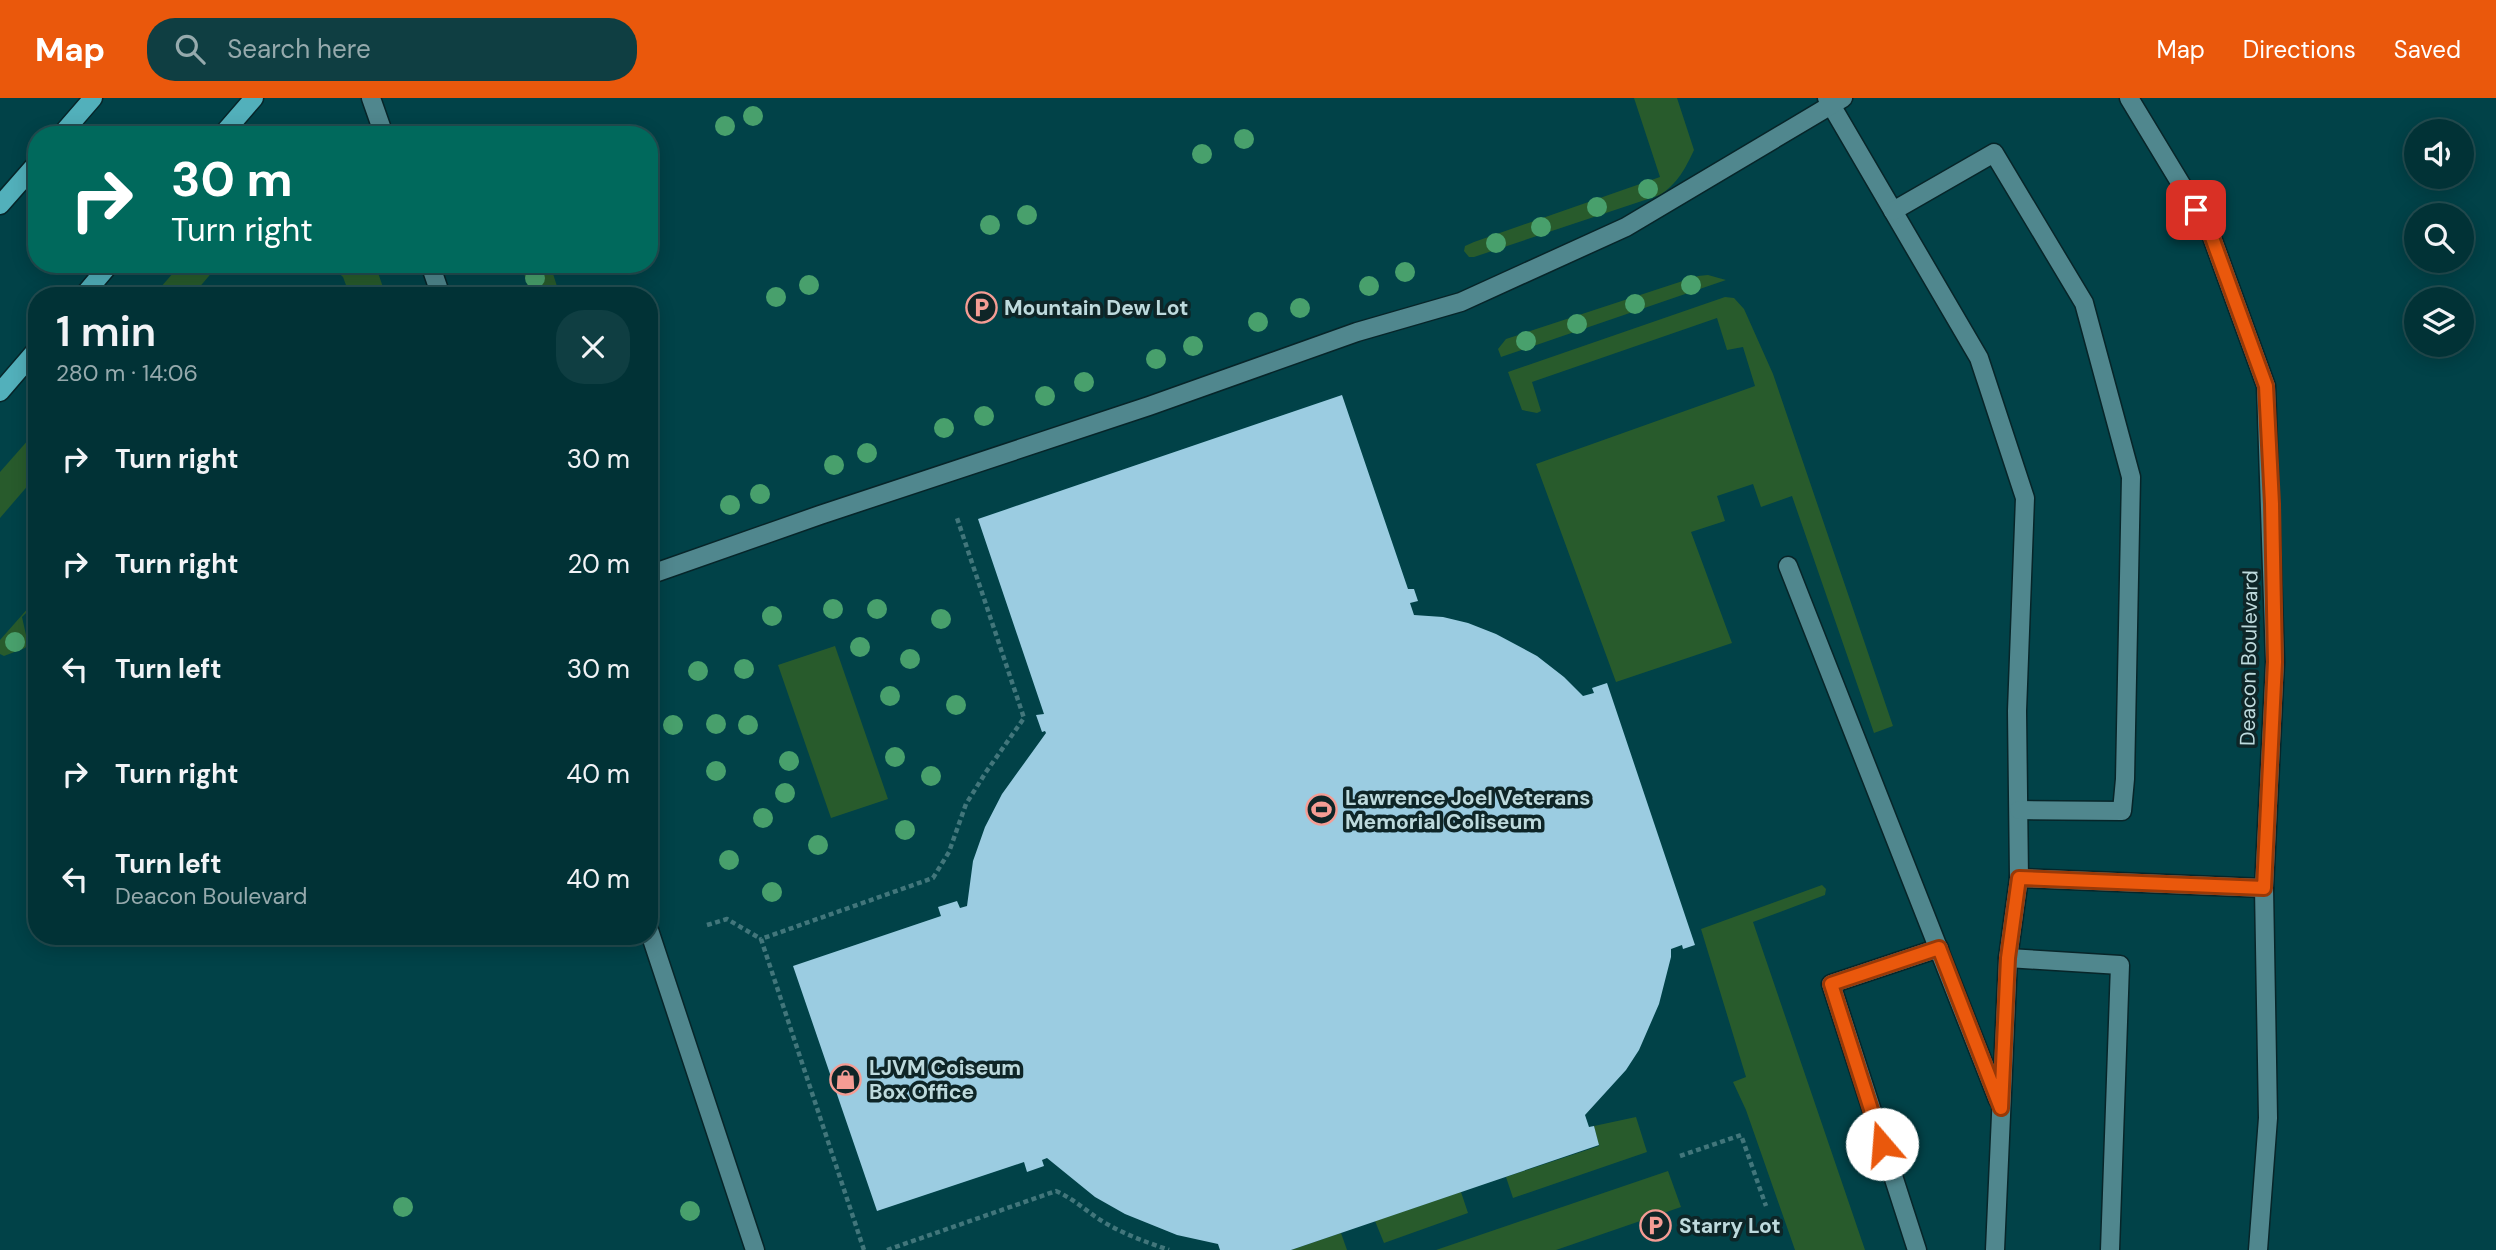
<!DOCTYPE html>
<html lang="en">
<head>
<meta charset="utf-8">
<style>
  body { margin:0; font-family:"DM Sans",sans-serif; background:#0f3e42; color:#f1f3f6; height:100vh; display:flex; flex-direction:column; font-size:26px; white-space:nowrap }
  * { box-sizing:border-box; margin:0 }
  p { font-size:23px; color:#96aaad }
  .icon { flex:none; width:38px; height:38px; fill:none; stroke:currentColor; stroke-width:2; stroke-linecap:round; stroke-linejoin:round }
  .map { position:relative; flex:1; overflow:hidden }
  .panel { position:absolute; left:28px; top:189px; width:630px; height:658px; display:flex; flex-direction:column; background:#013236; border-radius:28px; box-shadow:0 4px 18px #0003,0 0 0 2px #234d51 }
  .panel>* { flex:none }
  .guide { position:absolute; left:28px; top:28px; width:630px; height:147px; border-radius:28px; box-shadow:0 4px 18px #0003,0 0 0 2px #234d51; background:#00695c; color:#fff; overflow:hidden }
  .tools { position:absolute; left:2404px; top:21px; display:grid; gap:14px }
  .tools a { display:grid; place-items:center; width:70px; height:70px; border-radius:50%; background:#013236; box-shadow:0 4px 18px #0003,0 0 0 2px #234d51; font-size:35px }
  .pin { position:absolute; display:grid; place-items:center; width:60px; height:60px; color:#fff; margin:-30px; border-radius:14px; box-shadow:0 4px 10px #0006 }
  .me { position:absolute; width:77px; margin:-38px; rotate:342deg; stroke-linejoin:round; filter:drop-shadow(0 0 5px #0008) }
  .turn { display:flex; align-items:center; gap:24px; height:147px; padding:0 28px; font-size:32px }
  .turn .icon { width:91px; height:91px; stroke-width:2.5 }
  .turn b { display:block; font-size:49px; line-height:60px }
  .round { display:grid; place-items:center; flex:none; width:74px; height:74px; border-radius:28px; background:#0f3e42 }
  .headline { display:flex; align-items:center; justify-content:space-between; height:119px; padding:0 28px }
  h1 { font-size:42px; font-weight:600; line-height:52px }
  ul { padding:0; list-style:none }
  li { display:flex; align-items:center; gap:21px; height:105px; padding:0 28px }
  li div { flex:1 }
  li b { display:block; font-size:26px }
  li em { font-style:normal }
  header { display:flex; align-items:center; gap:42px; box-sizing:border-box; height:98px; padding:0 35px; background:#ea580c; color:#fff }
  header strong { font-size:33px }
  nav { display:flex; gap:38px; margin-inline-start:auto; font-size:24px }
  .search { width:490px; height:63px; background:#0f3e42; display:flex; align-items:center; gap:18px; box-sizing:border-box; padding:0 24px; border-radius:28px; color:#96aaad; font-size:26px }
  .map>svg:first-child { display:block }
</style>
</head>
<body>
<header>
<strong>Map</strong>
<div class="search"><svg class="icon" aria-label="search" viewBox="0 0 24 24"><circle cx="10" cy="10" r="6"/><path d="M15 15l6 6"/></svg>Search here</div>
<nav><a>Map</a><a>Directions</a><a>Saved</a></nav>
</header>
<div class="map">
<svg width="2496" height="1152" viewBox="0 0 2496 1152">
  <rect width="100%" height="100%" fill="#014248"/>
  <g fill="#285b2c">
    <path d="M 1634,0 L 1677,0 L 1694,52 C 1685,71 1678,85 1660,97 L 1474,159 L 1469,159 L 1464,153 L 1465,148 L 1474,144 L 1660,79 Z"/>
    <polygon points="181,166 219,166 192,198 153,198"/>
    <polygon points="329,166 375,166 386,198 350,198 343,179"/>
    <polygon points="521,166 550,166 560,198 531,198"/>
    <polygon points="1708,177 1726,182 1501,259 1498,251 1506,241 1698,178"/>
    <polygon points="1725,199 1734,200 1744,211 1773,276 1893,628 1874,635 1792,398 1761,409 1753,386 1717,398 1725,423 1691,434 1732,545 1616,584 1536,366 1755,288 1743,249 1727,252 1717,220 1532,284 1541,313 1537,315 1522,312 1508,274"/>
    <polygon points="37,332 37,377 0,420 0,374"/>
    <polygon points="37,500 37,511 27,514 22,519 28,546 25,550 4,558 0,556 0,542"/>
    <polygon points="835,548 888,701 831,720 778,567"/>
    <polygon points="1822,787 1826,791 1825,797 1753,824 1865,1152 1795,1152 1746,1012 1733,984 1746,979 1701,831"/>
    <polygon points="1636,1019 1647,1054 1513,1100 1506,1079 1599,1048 1594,1028"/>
    <polygon points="1668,1073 1681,1109 1556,1152 1436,1152"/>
    <polygon points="1461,1094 1468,1115 1384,1145 1375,1123"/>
    <polygon points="1341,1135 1347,1152 1291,1152"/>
  </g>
  <polygon fill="#9bcce1" points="1342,297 1408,491 1414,491 1418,503 1410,505 1414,517 1443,519 1468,525 1496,536 1537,558 1564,579 1583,598 1594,595 1592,590 1607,585 1695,847 1683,851 1682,847 1671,851 1671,859 1659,906 1639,952 1626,972 1585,1017 1589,1029 1594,1028 1599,1047 1291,1152 1220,1152 1218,1146 1177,1137 1125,1116 1095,1099 1047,1060 1042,1062 1044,1068 1027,1074 1024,1064 877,1113 793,868 941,818 938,809 957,803 960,810 967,808 973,763 985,729 1002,696 1046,635 1045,633 1042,634 1036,617 1044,616 978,421"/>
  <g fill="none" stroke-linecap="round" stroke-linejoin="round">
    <defs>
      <g id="minor">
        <polyline points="371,0 384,37"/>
        <polyline points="1827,0 1979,260 2025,400 2017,613 2019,780 2008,860 1995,1152"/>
        <polyline points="2129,0 2210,134 2266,288 2275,564 2264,790 2268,1020 2258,1152"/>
        <polyline points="1893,113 1994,55 2084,205 2131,379 2125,681 2122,713 2019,712"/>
        <polyline points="430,166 441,198"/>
        <polyline points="1788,468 1998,1002"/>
        <polyline points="649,477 820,417 1149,308 1357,234 1461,204 1626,129 1843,0"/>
        <polyline points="2019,780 2264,790"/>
        <polyline points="649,832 755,1152"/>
        <polyline points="2008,860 2120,867 2110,1152"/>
        <polyline points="1917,1152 1831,886 1939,850"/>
      </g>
      <g id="major">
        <polyline points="61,37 93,0"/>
        <polyline points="222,37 254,0"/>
        <polyline points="0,107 37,65"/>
        <polyline points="83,198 110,166"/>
        <polyline points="0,294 37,251"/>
      </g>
    </defs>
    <use href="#minor" stroke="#072529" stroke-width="21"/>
    <use href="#major" stroke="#072529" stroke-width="21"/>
    <g stroke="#42767b" stroke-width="4.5" stroke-dasharray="5 3.5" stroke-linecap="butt">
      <polyline points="707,827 727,821 761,841"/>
      <polyline points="1680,1058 1741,1037 1766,1108"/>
      <polyline points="864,1152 761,841 933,780 949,754 966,706 986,674 1024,620 957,420"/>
      <path d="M 887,1152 L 1056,1093 C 1074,1101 1086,1113 1102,1123 C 1123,1136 1146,1144 1169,1152"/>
    </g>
    <use href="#minor" stroke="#50878e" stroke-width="18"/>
    <use href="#major" stroke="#52b0bb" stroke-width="18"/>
  </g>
  <g fill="#48a06c">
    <circle cx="753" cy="18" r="10"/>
    <circle cx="725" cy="28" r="10"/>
    <circle cx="1244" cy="41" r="10"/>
    <circle cx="1202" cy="56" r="10"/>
    <circle cx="1648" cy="91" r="10"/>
    <circle cx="1597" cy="109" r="10"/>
    <circle cx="1027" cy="117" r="10"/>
    <circle cx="990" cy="127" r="10"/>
    <circle cx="1541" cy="129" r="10"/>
    <circle cx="1496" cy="145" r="10"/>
    <circle cx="1405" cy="174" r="10"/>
    <circle cx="535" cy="180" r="10"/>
    <circle cx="809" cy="187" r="10"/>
    <circle cx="1691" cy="187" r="10"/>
    <circle cx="1369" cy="188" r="10"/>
    <circle cx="776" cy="199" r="10"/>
    <circle cx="1635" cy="206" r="10"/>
    <circle cx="1300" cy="210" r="10"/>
    <circle cx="1258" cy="224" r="10"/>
    <circle cx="1577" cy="226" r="10"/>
    <circle cx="1526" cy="243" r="10"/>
    <circle cx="1193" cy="248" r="10"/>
    <circle cx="1156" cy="261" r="10"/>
    <circle cx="1084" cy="284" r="10"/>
    <circle cx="1045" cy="298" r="10"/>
    <circle cx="984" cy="318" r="10"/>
    <circle cx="944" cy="330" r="10"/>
    <circle cx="867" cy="355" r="10"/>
    <circle cx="834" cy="367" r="10"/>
    <circle cx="760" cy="396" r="10"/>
    <circle cx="730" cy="407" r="10"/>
    <circle cx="833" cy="511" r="10"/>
    <circle cx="877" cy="511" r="10"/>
    <circle cx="772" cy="518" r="10"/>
    <circle cx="941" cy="521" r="10"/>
    <circle cx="15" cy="544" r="10"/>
    <circle cx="860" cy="549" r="10"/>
    <circle cx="910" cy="561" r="10"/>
    <circle cx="744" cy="571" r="10"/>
    <circle cx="698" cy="573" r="10"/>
    <circle cx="890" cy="598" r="10"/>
    <circle cx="956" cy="607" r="10"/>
    <circle cx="716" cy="626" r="10"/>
    <circle cx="673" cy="627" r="10"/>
    <circle cx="748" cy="627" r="10"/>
    <circle cx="895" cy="659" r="10"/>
    <circle cx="789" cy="663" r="10"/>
    <circle cx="716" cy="673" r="10"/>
    <circle cx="931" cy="678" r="10"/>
    <circle cx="785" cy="695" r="10"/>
    <circle cx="763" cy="720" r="10"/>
    <circle cx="905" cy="732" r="10"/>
    <circle cx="818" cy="747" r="10"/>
    <circle cx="729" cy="762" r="10"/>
    <circle cx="772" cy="794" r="10"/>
    <circle cx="403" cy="1109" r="10"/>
    <circle cx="690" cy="1113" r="10"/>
  </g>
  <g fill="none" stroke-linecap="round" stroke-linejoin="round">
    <defs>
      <polyline id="route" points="1882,1046 1831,886 1939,850 2001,1010 2008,860 2019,780 2264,790 2275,564 2272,406 2266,288 2210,134 2196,112"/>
    </defs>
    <use href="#route" stroke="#983908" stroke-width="18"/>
    <use href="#route" stroke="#ea580c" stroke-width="12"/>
  </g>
  <defs>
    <symbol id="parking-ring" viewBox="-11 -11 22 22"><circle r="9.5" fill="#0e2527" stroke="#f59c94" stroke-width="1.5"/><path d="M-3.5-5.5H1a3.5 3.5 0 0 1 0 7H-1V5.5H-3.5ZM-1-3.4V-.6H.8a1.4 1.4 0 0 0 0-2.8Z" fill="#f59c94"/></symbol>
    <symbol id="stadium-ring" viewBox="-11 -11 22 22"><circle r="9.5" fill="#0e2527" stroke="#f59c94" stroke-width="1.5"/><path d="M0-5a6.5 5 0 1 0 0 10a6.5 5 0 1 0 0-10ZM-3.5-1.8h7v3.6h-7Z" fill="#f59c94"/></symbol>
    <symbol id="shop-ring" viewBox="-11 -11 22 22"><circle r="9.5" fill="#0e2527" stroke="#f59c94" stroke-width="1.5"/><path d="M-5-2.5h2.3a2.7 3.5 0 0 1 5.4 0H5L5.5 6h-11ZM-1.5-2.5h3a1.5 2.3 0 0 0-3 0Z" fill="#f59c94"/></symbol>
  </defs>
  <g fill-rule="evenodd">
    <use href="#parking-ring" x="964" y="192" width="35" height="35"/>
    <use href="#stadium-ring" x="1304" y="694" width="35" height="35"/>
    <use href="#shop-ring" x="828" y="964" width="35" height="35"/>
    <use href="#parking-ring" x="1638" y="1110" width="35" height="35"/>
  </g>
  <g text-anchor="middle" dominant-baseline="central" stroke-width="7" stroke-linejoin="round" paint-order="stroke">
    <g font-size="21" font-weight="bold" fill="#bedadd" stroke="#0e2527" text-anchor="start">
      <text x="1004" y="210">Mountain Dew Lot</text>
      <text x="1345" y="700">Lawrence Joel Veterans<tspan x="1345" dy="24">Memorial Coliseum</tspan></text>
      <text x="869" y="970">LJVM Coiseum<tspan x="869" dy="24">Box Office</tspan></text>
      <text x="1679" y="1128">Starry Lot</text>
    </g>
    <g font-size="21" fill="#bedadd" stroke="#0e2527">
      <text transform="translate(2249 560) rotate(-89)">Deacon Boulevard</text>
    </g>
  </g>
</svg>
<div class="tools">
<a><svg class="icon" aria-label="sound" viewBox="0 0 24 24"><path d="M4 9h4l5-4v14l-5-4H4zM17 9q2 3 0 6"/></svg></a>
<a><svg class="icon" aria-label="search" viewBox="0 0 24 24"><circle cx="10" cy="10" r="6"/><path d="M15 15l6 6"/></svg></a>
<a><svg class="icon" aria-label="layers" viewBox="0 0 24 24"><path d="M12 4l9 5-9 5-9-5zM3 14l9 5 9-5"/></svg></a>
</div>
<div class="pin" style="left:2196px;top:112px;background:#d93025"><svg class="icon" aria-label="arrive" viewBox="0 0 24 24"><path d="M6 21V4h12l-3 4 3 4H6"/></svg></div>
<svg class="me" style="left:1882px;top:1046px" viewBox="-20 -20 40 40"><circle r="19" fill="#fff"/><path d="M0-13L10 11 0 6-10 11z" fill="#ea580c"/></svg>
<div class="guide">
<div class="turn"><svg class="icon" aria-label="right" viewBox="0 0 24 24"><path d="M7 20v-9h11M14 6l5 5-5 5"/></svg><div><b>30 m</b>Turn right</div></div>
</div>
<section class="panel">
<div class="headline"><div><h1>1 min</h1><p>280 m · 14:06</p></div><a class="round"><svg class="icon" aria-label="close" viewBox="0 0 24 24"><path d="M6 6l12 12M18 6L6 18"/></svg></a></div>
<ul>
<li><svg class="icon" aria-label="right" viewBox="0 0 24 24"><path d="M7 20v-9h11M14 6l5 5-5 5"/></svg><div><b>Turn right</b></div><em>30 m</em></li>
<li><svg class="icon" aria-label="right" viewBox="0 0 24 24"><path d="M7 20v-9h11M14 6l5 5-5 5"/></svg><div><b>Turn right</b></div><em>20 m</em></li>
<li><svg class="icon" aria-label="left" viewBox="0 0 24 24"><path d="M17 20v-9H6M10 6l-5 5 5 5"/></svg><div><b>Turn left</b></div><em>30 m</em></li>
<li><svg class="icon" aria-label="right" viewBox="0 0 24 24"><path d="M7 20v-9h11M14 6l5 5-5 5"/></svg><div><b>Turn right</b></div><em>40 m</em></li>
<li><svg class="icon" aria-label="left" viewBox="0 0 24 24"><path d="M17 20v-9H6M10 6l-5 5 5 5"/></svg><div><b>Turn left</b><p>Deacon Boulevard</p></div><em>40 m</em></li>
</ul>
</section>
</div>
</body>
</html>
